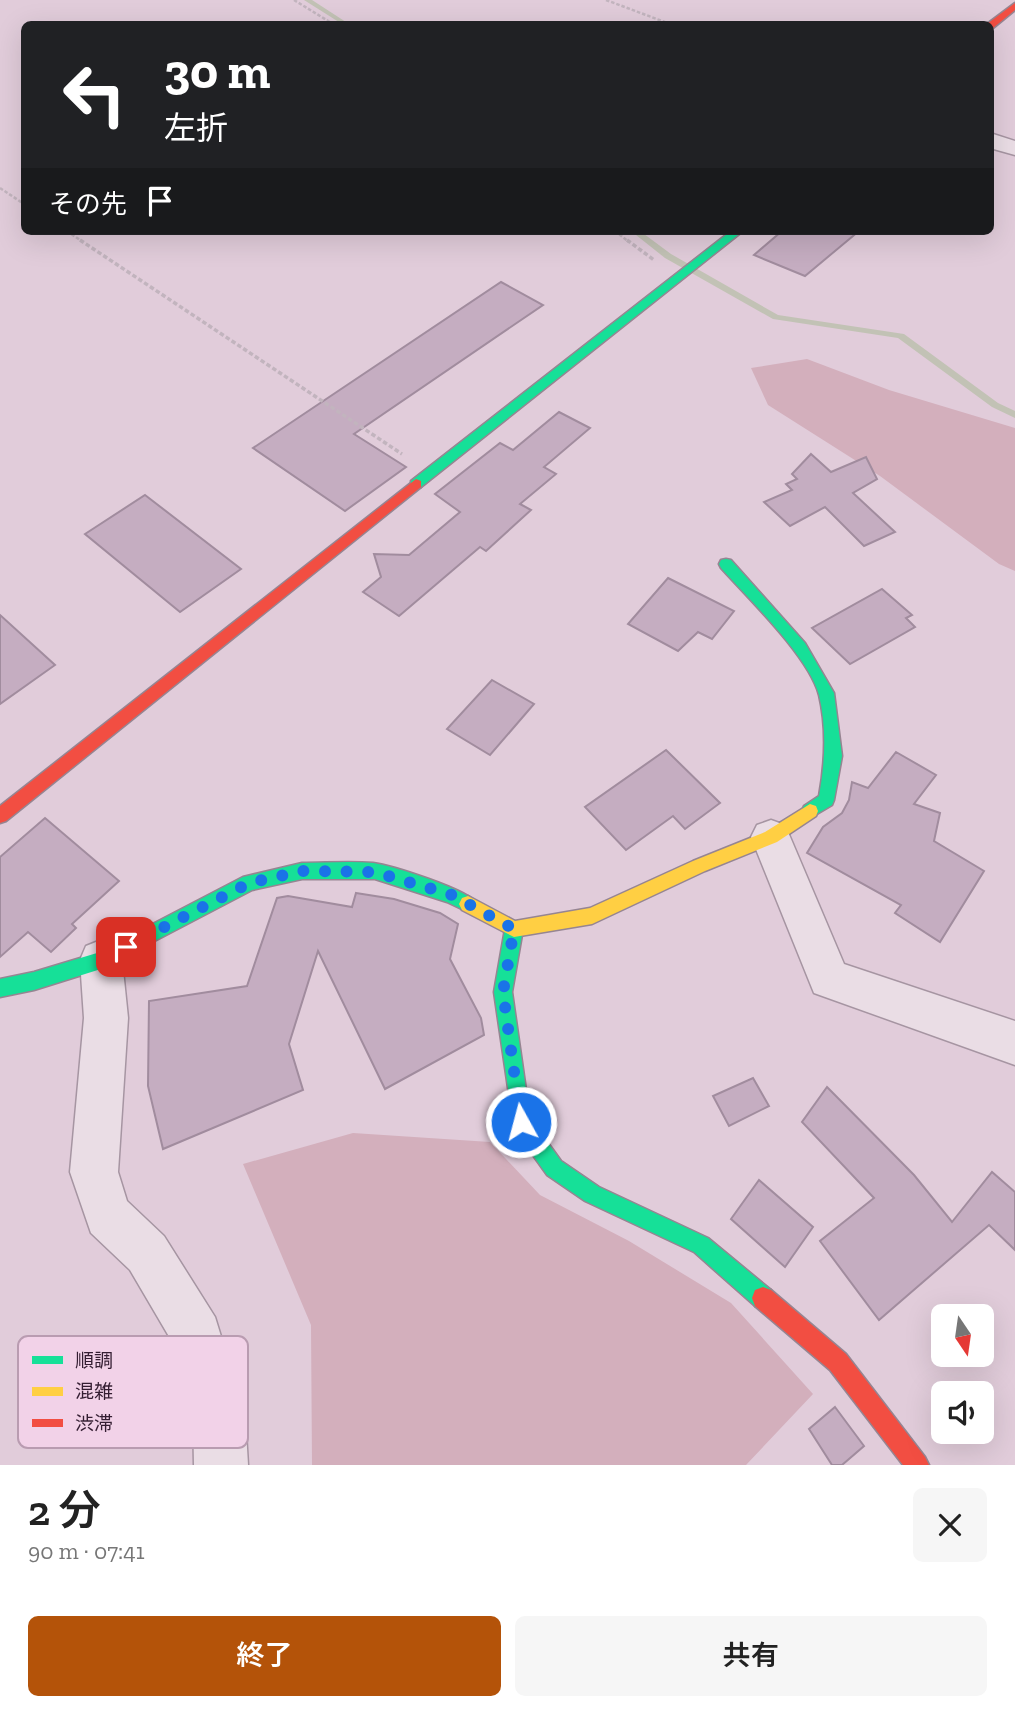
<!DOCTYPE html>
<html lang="ja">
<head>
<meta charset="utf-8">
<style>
  body { margin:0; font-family:"Zilla Slab","Noto Sans JP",serif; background:#f6f6f6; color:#222; height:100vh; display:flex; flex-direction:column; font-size:26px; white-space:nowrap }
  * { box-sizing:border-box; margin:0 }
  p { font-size:23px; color:#767676 }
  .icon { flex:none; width:38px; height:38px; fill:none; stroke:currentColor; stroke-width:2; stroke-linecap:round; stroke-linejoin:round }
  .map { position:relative; height:1465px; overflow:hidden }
  .details { display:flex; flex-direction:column; background:#fff; flex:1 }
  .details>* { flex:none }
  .top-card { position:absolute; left:21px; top:21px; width:973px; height:214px; border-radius:10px; box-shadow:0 7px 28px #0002; background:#202124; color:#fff; overflow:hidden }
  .needle { width:46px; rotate:167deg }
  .tools { position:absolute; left:931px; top:1304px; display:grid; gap:14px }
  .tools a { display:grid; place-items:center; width:63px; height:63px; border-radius:10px; background:#fff; box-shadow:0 7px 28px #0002; font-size:35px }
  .pin { position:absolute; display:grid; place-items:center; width:60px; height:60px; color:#fff; margin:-30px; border-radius:14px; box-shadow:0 4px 10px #0006 }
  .me { position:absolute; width:77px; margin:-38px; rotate:353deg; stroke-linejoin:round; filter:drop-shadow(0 0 5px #0008) }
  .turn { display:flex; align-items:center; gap:24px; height:147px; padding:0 28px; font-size:32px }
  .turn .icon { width:91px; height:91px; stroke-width:2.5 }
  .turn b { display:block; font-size:49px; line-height:60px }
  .then { display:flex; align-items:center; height:66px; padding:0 28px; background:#0003; gap:14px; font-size:26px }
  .round { display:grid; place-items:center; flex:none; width:74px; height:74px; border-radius:10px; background:#f6f6f6 }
  .head { display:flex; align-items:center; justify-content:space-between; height:119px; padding:0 28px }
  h1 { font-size:42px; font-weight:600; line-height:52px }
  .primary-button { display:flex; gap:14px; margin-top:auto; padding:14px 28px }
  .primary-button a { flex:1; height:80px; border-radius:10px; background:#b45309; color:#fff; font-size:28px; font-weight:600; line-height:80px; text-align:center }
  .primary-button a+a { background:#f6f6f6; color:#222 }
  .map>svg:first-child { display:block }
</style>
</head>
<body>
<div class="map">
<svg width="1015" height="1465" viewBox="0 0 1015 1465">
  <rect width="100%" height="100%" fill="#e1ccda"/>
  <g fill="#d3afbc">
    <polygon points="807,359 889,390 1015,428 1015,571 999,564 880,476 768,405 751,368"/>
    <polygon points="353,1133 490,1142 540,1195 629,1241 731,1303 813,1394 746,1465 312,1465 311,1325 243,1164"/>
  </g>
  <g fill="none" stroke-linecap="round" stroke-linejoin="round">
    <g fill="#c2c2b5" fill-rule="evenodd">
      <polygon points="304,0 312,0 349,24 342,24"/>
      <polygon points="631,231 640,231 671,254 778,315 904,334 998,403 1015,411 1015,418 992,407 898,338 773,319 665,258"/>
    </g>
  </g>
  <g fill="#c5adc1" stroke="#a18c9e" stroke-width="2">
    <polygon points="782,231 859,231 805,276 754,255"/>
    <polygon points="501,282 543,305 354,434 406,467 345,511 253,448"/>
    <polygon points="559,412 590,428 544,467 556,474 520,504 531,510 486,551 480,547 399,616 363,592 381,577 374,554 409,555 460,512 435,494 500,443 513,450"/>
    <polygon points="811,454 831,472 866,457 877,479 853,493 895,532 864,546 825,507 790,526 764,502 792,490 786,484 797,479 792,474"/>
    <polygon points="145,495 241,569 180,612 85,534"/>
    <polygon points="668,578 734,611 712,639 698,632 678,651 628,624"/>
    <polygon points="882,589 912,615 906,618 915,627 850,664 812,628"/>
    <polygon points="0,615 55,665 0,704"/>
    <polygon points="492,680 534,704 490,755 447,729"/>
    <polygon points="666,750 720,803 685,829 673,816 626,850 585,807"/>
    <polygon points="896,752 936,775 914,804 940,813 934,841 984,871 940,942 895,913 901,905 807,853 823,827 842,813 849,800 852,782 868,788"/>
    <polygon points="45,818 119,881 72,924 76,928 51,952 28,932 0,957 0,857"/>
    <polygon points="356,893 394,899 440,913 458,924 450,959 481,1018 484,1035 385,1089 318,951 289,1044 303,1090 163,1149 148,1086 149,1001 247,986 277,898 288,896 352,907"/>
    <polygon points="753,1078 769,1106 729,1126 713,1096"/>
    <polygon points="827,1087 914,1175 952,1222 992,1172 1015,1192 1015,1250 989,1225 879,1320 820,1241 874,1198 802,1122"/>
    <polygon points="759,1180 813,1227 785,1267 731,1219"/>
    <polygon points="835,1407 864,1446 842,1465 832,1465 809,1429"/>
  </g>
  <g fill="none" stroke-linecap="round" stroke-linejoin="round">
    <defs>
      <g id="street">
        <polygon points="990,133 1015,141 1015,155 990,148"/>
        <polygon points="771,820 785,825 844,964 1015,1021 1015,1065 814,993 751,837 757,825"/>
        <polygon points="101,940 116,946 122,960 128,1018 118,1172 127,1201 164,1236 215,1317 245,1414 248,1465 194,1465 193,1414 174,1345 130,1270 91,1233 70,1172 84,1018 80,960 86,946"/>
      </g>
      <g id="fast">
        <polygon points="731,231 743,231 421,487 411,487 411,481"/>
        <path d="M 726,559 L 731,560 L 805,643 L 834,693 L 842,756 L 834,800 L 832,805 L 810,818 L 804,816 L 802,811 L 804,806 L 819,796 C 825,763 827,729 819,695 C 809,657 748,598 721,568 L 719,564 L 721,560 Z"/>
        <path d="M 302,863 C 325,863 349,861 373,863 C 390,865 470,890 477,904 L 474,910 L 468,912 L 447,902 L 375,879 L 302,879 L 252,890 L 101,969 L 34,990 L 0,997 L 0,979 L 34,972 L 97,953 L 243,877 Z"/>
        <polygon points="514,921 520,923 523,929 512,992 530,1118 561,1161 599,1187 708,1238 771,1290 774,1298 771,1306 763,1309 755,1306 694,1252 585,1201 547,1175 514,1129 494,992 505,929 508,923"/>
      </g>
      <polygon id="slow" points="810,804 816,806 818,811 816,816 777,842 705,871 592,924 514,937 462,910 459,904 462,898 468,896 515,921 590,908 693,861 765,832"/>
      <g id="jam">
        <polygon points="1015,3 1015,10 993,28 987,24"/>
        <polygon points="416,479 421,481 421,487 6,821 0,823 0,806"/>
        <polygon points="763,1287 771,1290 846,1354 925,1457 929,1465 903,1465 830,1370 755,1306 752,1298 755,1290"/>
      </g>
    </defs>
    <use href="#street" stroke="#a695a2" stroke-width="3"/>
    <use href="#fast" stroke="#968592" stroke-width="3"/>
    <use href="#slow" stroke="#968592" stroke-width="3"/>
    <use href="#jam" stroke="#968592" stroke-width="3"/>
    <g stroke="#c2b4be" stroke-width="2.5" stroke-dasharray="3.5 2" stroke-linecap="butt">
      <polyline points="294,0 333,24"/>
      <polyline points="606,0 670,24"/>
      <polyline points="0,188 24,204"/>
      <polyline points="67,231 83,242"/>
      <polyline points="615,231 629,242"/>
    </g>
    <g stroke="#c2b4be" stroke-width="3.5" stroke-dasharray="4.5 2.5" stroke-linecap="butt">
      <polyline points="80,240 402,454"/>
      <polyline points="627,240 654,260"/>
    </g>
    <use href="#street" fill="#eadde5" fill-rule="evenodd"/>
    <use href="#fast" fill="#16e098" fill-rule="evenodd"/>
    <use href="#slow" fill="#ffcf43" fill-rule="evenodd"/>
    <use href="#jam" fill="#f24e42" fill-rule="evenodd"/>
  </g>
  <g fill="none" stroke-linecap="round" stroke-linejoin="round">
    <polyline stroke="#1a73e8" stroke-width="12" stroke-dasharray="0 21.6" points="126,947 249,883 302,871 375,872 452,895 514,929 503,992 521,1122"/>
  </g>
  <rect x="18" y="1336" width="230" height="112" rx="10" fill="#f2d2e8" stroke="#b99cb1" stroke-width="2"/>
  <rect x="32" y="1356" width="31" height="8" fill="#16e098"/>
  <rect x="32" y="1387" width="31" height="9" fill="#ffcf43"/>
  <rect x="32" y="1419" width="31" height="8" fill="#f24e42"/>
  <g font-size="19" fill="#341e32">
    <text x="75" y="1367">順調</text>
    <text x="75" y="1398">混雑</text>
    <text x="75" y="1430">渋滞</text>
  </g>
</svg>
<div class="tools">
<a><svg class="needle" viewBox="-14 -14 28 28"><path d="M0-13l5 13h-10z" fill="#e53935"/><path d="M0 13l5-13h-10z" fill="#767676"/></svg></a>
<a><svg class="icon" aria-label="sound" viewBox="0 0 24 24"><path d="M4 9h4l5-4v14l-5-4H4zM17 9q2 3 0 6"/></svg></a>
</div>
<div class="pin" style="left:126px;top:947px;background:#d93025"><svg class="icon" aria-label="arrive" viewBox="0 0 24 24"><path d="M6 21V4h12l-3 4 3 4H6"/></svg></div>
<svg class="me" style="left:521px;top:1122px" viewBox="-20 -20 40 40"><circle r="17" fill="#1a73e8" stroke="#fff" stroke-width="3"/><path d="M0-11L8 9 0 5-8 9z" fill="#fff"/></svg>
<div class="top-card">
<div class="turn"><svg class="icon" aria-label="left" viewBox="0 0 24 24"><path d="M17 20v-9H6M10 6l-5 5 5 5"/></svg><div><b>30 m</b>左折</div></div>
<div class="then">その先<svg class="icon" aria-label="arrive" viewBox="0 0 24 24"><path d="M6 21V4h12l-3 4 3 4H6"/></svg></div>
</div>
</div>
<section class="details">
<div class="head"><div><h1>2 分</h1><p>90 m · 07:41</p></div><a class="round"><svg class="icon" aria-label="close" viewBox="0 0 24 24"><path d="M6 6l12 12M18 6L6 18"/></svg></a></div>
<div class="primary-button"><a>終了</a><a>共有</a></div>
</section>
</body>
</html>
